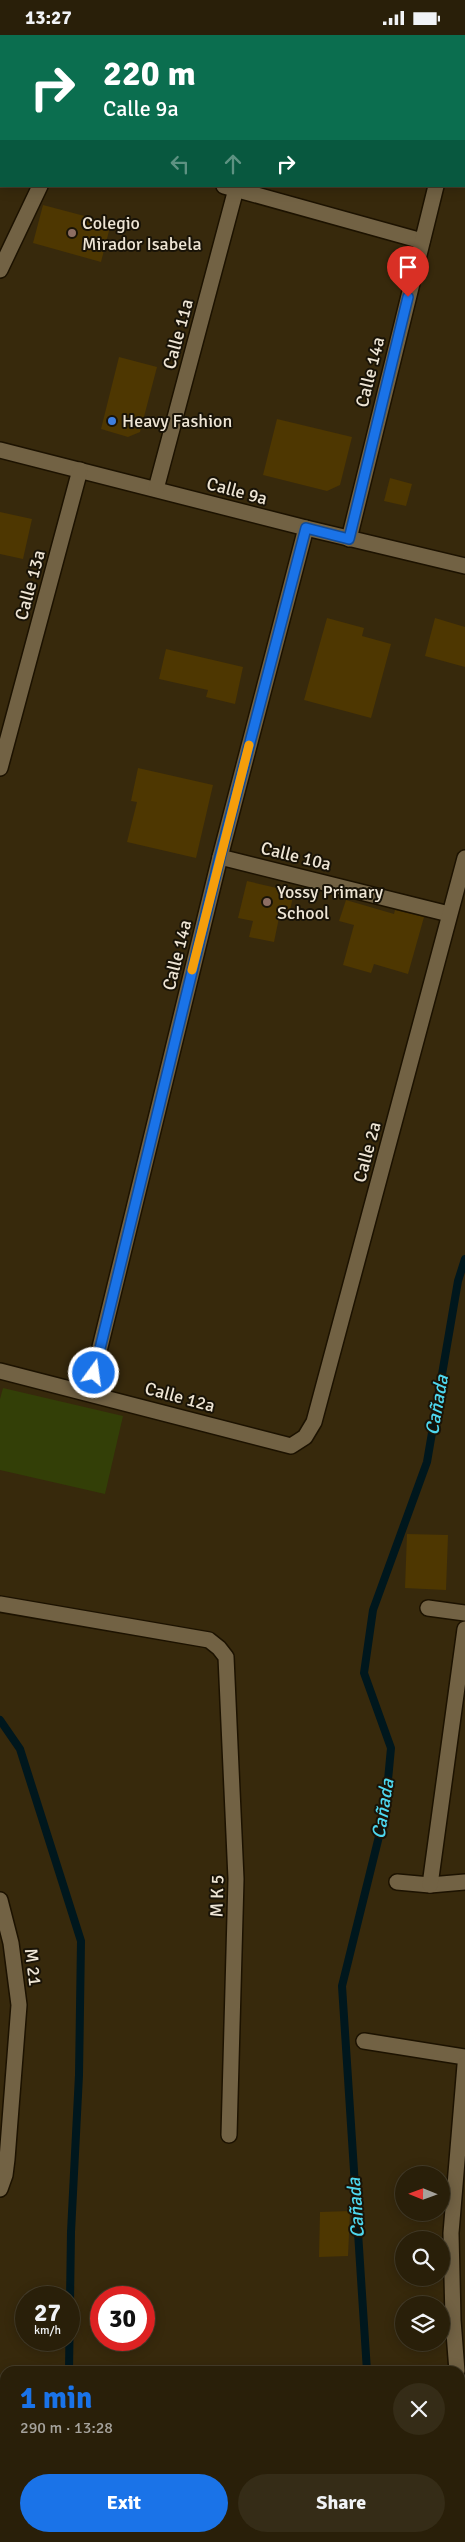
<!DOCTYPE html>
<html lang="en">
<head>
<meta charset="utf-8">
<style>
  body { margin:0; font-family:Signika,sans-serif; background:#352c17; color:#f1f3f6; height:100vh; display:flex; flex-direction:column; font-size:19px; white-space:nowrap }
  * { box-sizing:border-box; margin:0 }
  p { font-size:16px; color:#a5a29c }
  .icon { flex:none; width:28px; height:28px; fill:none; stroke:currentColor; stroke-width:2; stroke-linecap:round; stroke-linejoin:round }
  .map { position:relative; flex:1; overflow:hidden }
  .side { position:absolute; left:0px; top:2331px; width:465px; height:176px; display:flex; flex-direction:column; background:#291f09; border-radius:15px 15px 0 0; box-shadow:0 2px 12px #0003,0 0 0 1px #453d2a }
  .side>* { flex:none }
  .banner { position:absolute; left:0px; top:0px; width:465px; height:152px; box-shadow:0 2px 12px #0003,0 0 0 1px #453d2a; background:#0b6e4f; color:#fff; overflow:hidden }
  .needle { width:32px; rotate:271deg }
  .controls { position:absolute; left:395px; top:2131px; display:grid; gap:10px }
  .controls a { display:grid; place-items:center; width:55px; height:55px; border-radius:50%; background:#291f09; box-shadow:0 2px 12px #0003,0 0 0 1px #453d2a; font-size:25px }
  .speed { position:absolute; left:15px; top:2251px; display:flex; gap:10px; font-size:25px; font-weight:700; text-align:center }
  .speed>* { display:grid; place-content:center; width:65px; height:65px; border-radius:50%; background:#291f09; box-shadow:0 2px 12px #0003,0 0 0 1px #453d2a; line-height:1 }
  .speed small { font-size:12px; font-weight:400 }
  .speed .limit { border:8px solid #d22; background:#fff; color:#111 }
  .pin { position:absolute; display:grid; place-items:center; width:42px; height:42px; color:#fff; margin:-51px -21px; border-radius:50% 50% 50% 0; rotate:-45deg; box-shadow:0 0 5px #0007 }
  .pin .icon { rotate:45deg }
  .me { position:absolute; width:55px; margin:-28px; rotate:14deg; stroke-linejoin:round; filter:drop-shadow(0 0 4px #0008) }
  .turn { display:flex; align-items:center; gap:18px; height:105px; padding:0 20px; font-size:22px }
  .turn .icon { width:65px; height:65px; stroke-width:2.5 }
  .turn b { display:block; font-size:35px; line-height:42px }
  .lanes { display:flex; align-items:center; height:48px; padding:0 20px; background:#0003; justify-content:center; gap:25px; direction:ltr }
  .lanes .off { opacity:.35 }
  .round { display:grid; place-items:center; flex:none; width:52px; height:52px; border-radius:26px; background:#352c17 }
  .summary { display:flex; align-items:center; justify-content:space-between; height:85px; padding:0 20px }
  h1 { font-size:30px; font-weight:700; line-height:38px; color:#1a73e8 }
  .primary-button { display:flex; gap:10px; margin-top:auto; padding:10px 20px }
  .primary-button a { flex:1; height:58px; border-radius:30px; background:#1a73e8; color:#fff; font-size:20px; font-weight:700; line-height:58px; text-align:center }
  .primary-button a+a { background:#352c17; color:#f1f3f6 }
  .status { display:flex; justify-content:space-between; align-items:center; height:35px; padding:0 25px; background:#291f09; direction:ltr }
  .status svg { height:14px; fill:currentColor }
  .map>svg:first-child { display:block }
</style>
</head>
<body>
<div class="status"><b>13:27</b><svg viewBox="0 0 49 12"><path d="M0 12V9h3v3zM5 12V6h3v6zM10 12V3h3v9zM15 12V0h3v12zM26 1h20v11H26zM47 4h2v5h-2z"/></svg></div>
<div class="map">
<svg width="465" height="2507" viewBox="0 0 465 2507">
  <rect width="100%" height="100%" fill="#37290c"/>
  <polygon fill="#333f07" points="3,1353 123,1381 105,1459 0,1435 0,1364"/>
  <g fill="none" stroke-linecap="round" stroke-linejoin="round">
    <g stroke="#00171d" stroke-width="8">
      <polyline points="0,1685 20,1714 81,1906 79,2040 71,2197 69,2336"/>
      <polyline points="367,2336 342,1951 385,1777 391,1713 364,1638 373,1575 427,1427 458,1246 465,1224"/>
      <polyline points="372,2502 372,2507"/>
      <polyline points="39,2507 39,2502"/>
    </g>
  </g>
  <g fill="#4e3701">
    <polygon points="43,170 111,188 101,227 33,208"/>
    <polygon points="119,322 157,332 140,397 128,402 101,394"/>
    <polygon points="277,384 352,402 340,450 327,456 263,440"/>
    <polygon points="390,443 412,449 406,471 384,466"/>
    <polygon points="0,477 32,484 23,524 0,519"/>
    <polygon points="327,583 364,593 362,601 391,609 371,683 304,665"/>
    <polygon points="435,583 465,592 465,632 425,621"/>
    <polygon points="166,614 243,632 235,669 206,662 208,655 159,644"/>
    <polygon points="138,733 213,750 196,823 127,807 137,767 131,766"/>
    <polygon points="247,846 294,857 289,880 280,878 274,907 249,902 253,886 238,883"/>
    <polygon points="346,865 394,879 395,875 424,882 408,939 374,929 371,938 343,930 354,890 339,886"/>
    <polygon points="407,1499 448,1500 446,1555 405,1553"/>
    <polygon points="350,2176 348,2221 319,2222 320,2177"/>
  </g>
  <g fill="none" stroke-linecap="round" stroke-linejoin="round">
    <defs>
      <g id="minor">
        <polyline points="436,0 441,1"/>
        <polyline points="113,1 113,0"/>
        <polyline points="464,7 465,8"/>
        <polyline points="464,48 465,44"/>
        <polyline points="224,151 422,206"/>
        <polyline points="0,235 40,151"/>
        <polyline points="0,415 306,493 465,531"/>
        <polyline points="156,454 236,154"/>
        <polyline points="349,504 436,151"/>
        <polyline points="0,733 80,435"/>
        <polyline points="220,822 449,879"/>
        <polyline points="0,1336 291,1411 305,1402 314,1387 465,823"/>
        <polyline points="89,1357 220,822 306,493"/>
        <polyline points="0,1569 209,1605 219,1613 226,1622 236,1844 229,2100"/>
        <polyline points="428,1573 465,1578"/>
        <polyline points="397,1847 430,1850 465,1847"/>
        <polyline points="430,1850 465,1594"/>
        <polyline points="0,1865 11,1908 19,1970 7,2124 5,2140 0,2154"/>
        <polyline points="364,2006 465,2022"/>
        <polyline points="457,2336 453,2285 451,2198 465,2030"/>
        <polyline points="460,2407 465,2507"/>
        <polyline points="162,2507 162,2502"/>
      </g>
    </defs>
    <use href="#minor" stroke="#1c1200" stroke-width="18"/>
    <use href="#minor" stroke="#726244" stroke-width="15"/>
  </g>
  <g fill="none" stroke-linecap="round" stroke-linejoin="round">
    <defs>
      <polyline id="route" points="94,1338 220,822 306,493 349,504 408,262"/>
    </defs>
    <use href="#route" stroke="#114b97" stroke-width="12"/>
    <use href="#route" stroke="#1a73e8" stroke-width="9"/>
    <polyline stroke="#f59e0b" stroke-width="9" points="192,935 249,710"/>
  </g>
  <g fill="#8d6e63" stroke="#191307" stroke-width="2">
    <circle cx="72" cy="198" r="5"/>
    <circle cx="267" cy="867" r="5"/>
  </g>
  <circle fill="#3f7fe0" stroke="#191307" stroke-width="2" cx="112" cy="386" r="5"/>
  <g text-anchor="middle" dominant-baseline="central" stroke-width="4" stroke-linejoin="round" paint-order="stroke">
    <g font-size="18" fill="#eee5d5" stroke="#191307" text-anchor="start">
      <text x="82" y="188">Colegio<tspan x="82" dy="21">Mirador Isabela</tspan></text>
      <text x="122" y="386">Heavy Fashion</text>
      <text x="277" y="857">Yossy Primary<tspan x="277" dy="21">School</tspan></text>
    </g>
    <g font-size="18" fill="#eee5d5" stroke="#191307">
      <text transform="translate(178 299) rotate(-75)">Calle 11a</text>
      <text transform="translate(370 337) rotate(-76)">Calle 14a</text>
      <text transform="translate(237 456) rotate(15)">Calle 9a</text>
      <text transform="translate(30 550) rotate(-75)">Calle 13a</text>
      <text transform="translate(296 821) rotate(14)">Calle 10a</text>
      <text transform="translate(177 920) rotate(-76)">Calle 14a</text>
      <text transform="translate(367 1117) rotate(-75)">Calle 2a</text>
      <text transform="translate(180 1362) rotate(15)">Calle 12a</text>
      <text transform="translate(217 1861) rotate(-89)">M K 5</text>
      <text transform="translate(33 1932) rotate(83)">M 21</text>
    </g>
    <g font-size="19" font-style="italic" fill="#4ed7ef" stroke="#191307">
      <text transform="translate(437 1370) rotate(-80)">Cañada</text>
      <text transform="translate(383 1774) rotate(-81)">Cañada</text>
      <text transform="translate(356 2173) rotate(-94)">Cañada</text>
    </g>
  </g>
</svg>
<div class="controls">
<a><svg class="needle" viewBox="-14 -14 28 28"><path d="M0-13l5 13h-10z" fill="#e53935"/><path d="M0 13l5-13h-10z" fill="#a5a29c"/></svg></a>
<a><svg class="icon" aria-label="search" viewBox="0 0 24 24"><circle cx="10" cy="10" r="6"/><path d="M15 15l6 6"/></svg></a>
<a><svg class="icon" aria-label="layers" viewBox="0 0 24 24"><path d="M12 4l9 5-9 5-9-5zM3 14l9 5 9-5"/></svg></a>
</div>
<div class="speed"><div>27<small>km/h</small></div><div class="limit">30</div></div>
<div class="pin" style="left:408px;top:262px;background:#d93025"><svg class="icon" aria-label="arrive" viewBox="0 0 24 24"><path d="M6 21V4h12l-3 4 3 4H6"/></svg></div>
<svg class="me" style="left:94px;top:1338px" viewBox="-20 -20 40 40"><circle r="17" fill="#1a73e8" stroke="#fff" stroke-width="3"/><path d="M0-11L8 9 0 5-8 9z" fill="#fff"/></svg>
<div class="banner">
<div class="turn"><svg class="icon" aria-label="right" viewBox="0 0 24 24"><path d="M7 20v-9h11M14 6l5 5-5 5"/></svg><div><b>220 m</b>Calle 9a</div></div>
<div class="lanes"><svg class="icon off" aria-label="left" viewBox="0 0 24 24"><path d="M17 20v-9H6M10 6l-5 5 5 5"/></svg><svg class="icon off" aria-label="ahead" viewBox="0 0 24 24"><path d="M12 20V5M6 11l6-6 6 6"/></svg><svg class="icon" aria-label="right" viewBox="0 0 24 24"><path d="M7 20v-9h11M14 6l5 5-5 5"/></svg></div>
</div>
<section class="side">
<div class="summary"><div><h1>1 min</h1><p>290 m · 13:28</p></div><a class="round"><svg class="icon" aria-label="close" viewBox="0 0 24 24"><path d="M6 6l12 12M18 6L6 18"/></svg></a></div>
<div class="primary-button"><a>Exit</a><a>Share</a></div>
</section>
</div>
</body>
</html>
